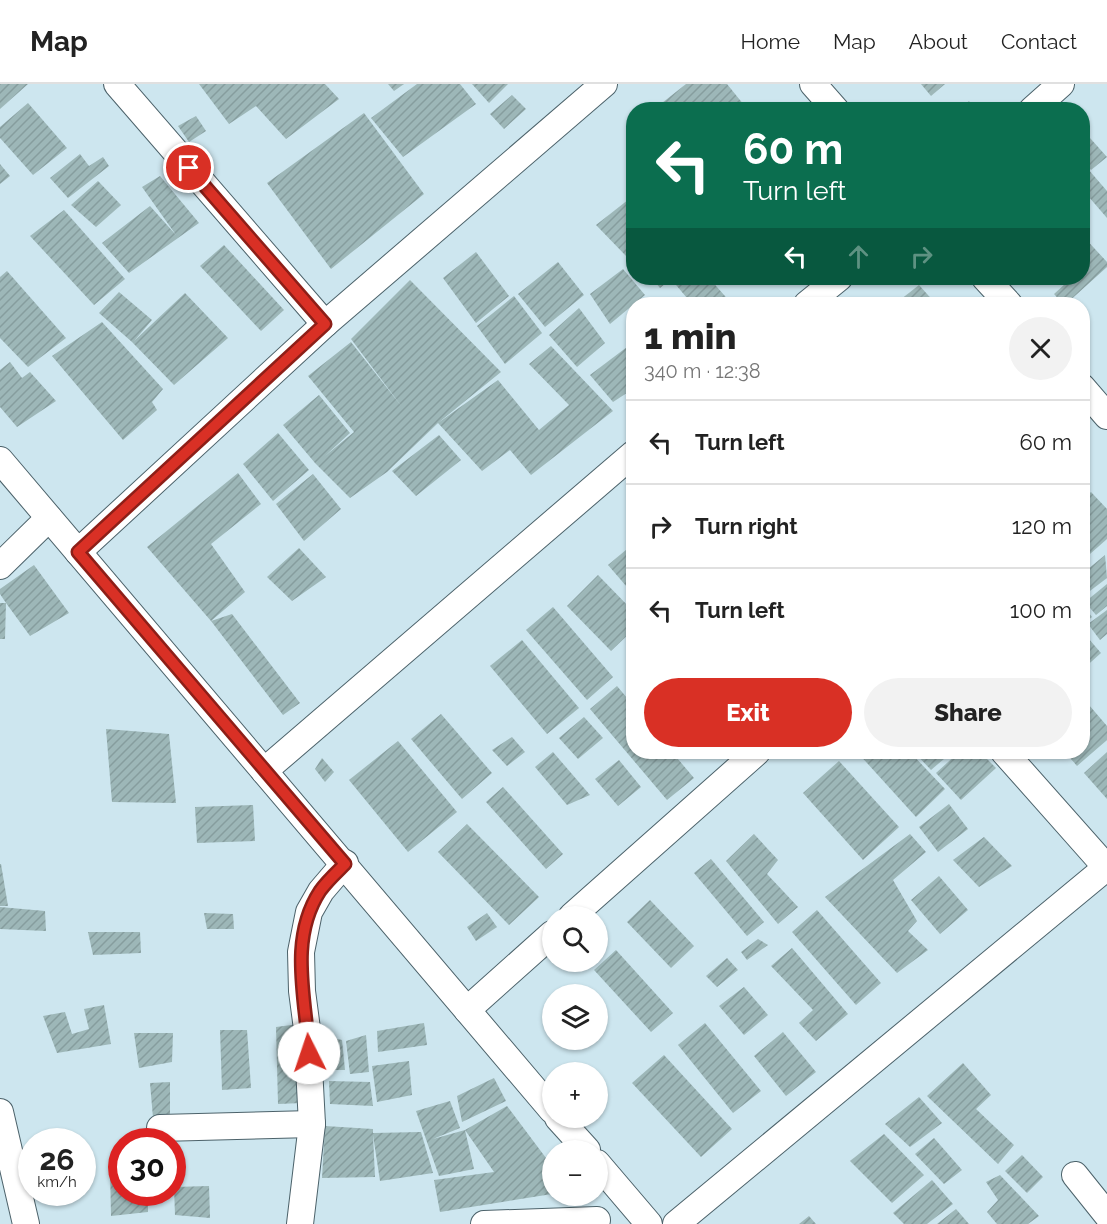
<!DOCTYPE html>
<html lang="en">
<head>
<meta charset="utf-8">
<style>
  body { margin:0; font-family:Raleway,sans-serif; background:#f2f2f2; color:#222; height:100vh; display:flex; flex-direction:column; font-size:22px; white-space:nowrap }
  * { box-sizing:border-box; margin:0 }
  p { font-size:20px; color:#767676 }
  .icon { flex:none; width:33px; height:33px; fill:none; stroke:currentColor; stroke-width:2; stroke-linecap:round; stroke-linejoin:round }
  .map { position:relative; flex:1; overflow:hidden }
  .panel { position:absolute; left:626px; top:213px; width:464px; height:462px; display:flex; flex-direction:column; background:#fff; border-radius:24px; box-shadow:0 2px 4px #0004 }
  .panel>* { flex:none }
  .banner { position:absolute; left:626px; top:18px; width:464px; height:183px; border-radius:24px; box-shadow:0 2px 4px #0004; background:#0b6e4f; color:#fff; overflow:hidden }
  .fabs { position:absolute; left:542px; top:822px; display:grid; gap:12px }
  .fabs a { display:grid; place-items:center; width:66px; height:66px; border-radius:50%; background:#fff; box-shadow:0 2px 4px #0004; font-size:30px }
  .speed { position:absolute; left:18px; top:1044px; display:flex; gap:12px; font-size:30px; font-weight:700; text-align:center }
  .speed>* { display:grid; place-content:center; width:78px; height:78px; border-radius:50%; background:#fff; box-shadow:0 2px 4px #0004; line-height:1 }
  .speed small { font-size:15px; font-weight:400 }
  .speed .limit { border:9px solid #d22; background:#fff; color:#111 }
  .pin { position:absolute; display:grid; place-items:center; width:51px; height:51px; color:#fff; margin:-26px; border:3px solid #fff; border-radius:50%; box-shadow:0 2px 6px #0007 }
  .me { position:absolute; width:66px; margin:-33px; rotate:356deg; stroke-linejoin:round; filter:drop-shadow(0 0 4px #0008) }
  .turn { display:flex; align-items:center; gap:21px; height:126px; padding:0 18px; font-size:27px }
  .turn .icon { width:78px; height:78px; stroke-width:2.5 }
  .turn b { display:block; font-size:42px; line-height:51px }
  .lanes { display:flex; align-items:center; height:57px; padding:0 18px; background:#0003; justify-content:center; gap:30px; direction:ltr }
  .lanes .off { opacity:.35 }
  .round { display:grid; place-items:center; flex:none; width:63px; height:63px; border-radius:32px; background:#f2f2f2 }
  .summary { display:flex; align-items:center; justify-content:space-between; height:102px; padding:0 18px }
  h1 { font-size:36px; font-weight:800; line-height:45px }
  .primary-button { display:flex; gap:12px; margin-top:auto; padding:12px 18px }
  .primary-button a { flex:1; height:69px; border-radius:36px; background:#d93025; color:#fff; font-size:24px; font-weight:800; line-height:69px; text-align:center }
  .primary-button a+a { background:#f2f2f2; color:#222 }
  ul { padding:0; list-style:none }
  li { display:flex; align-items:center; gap:18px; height:84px; padding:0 18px; border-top:2px solid #e0e0e0 }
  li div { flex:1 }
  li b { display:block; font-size:22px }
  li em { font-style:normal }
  header { display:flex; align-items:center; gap:36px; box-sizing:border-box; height:84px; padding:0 30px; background:#fff; border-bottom:2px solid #e0e0e0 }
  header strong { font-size:28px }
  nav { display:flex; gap:33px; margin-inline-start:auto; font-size:21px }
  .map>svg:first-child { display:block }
</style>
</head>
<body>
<header>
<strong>Map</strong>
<nav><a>Home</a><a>Map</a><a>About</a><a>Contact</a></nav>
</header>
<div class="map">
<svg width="1107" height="1140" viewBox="0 0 1107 1140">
  <defs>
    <pattern id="building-hatch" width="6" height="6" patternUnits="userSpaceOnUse" patternTransform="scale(1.5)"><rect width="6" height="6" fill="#9db7b8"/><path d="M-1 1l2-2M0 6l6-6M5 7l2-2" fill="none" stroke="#869d9e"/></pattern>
  </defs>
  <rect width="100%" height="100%" fill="#cde6ef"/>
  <g fill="url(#building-hatch)">
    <polygon points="0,0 28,0 0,25"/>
    <polygon points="199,0 325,0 339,15 286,55 256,22 229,40"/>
    <polygon points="388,0 404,0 394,7"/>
    <polygon points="417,0 460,0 476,20 403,73 371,34"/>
    <polygon points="472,0 508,0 489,19"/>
    <polygon points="686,0 727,0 748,26 667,26 662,19"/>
    <polygon points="921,0 945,0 931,12"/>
    <polygon points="512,11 526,25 504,45 490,30"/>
    <polygon points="969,17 975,26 958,26"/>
    <polygon points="28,19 67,64 33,91 0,54 0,43"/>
    <polygon points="364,29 424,110 331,185 267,99"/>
    <polygon points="196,32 206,47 189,58 178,42"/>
    <polygon points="1090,54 1107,73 1091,86 1082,76 1082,62"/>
    <polygon points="80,70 89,82 103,73 109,82 68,114 50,94"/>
    <polygon points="0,80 10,92 0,100"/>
    <polygon points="1088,85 1107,107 1107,134 1082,105 1082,91"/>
    <polygon points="160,92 199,139 129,189 102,159 150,122 176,151 142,103"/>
    <polygon points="98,97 121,121 96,143 71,121"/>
    <polygon points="633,112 633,170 628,174 596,141"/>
    <polygon points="64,126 125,195 94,221 30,152"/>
    <polygon points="1082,151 1107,178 1107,183 1066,220 1063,220 1054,210 1065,200 1058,194 1082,194"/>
    <polygon points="224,161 284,226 261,247 200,182"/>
    <polygon points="476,168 509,212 476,239 443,194"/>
    <polygon points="558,178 584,211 545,243 518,210"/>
    <polygon points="623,185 645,211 610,240 590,210"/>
    <polygon points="7,187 66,254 28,283 0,254 0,193"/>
    <polygon points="652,194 709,194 732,220 692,220 671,195 660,204"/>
    <polygon points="410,196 501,288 438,339 498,296 539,346 569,321 529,280 551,262 613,327 531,391 510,366 482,387 438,339 387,388 350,414 315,379 283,341 319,311 350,349 325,372 354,348 308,292 351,258 402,323 351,255"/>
    <polygon points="919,201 936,220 895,220"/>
    <polygon points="119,208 152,236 134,257 185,209 228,254 174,301 132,258 99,229"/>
    <polygon points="514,212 542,249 505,280 477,242"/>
    <polygon points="579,224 605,259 577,283 549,251"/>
    <polygon points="102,238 163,305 152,318 157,326 123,356 52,272"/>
    <polygon points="627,263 633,270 633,305 613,318 590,291"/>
    <polygon points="10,278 22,294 30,288 56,317 17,343 0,323 0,286"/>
    <polygon points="278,349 309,386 273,417 243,380"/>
    <polygon points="439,351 461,376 416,412 392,387"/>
    <polygon points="238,389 261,420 211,460 245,508 211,537 232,530 300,619 283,631 211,537 147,463"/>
    <polygon points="313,390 341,425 304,457 276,420"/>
    <polygon points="1091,408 1107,425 1107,455 1082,477 1082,416"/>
    <polygon points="633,460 633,510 608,481"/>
    <polygon points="299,464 326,493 292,517 267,493"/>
    <polygon points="1105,471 1107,494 1082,513 1082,490"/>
    <polygon points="34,481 69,529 30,552 6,519 5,555 0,555 0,519 6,519 0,510 0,505"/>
    <polygon points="598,491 633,527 633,546 611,567 567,522"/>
    <polygon points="1107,500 1107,522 1096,531 1085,518"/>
    <polygon points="1082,520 1092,533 1082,541"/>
    <polygon points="553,523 613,593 587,616 526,546"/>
    <polygon points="1107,526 1107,550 1100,556 1088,540"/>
    <polygon points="1082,547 1101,569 1082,586"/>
    <polygon points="522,556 579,624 547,650 490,582"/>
    <polygon points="617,602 633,621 633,668 672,668 694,694 667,716 590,625"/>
    <polygon points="1083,614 1107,642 1107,656 1077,682 1065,668 1082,668"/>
    <polygon points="441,630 492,689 462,715 411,655"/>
    <polygon points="584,633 603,654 578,675 559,654"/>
    <polygon points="106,645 169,650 176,719 112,718"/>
    <polygon points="512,653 525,668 507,682 492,666"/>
    <polygon points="398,657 457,728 408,768 349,696"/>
    <polygon points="553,668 590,711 567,721 535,683"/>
    <polygon points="857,668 910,668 945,705 916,733"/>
    <polygon points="914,668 952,668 931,686"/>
    <polygon points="959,668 980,668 996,684 961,716 936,689"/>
    <polygon points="1107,668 1107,715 1084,689"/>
    <polygon points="322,674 334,688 325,698 315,685"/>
    <polygon points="619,676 641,703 618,722 595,695"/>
    <polygon points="839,677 899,743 863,776 803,709"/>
    <polygon points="503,703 563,770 546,785 486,718"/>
    <polygon points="949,720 968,745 938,768 919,743"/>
    <polygon points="253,721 255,757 197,759 195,723"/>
    <polygon points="467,740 539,813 509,841 438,768"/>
    <polygon points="754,750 778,776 767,790 798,823 778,840 726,777"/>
    <polygon points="910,750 926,768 893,796 917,837 908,847 928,866 897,889 825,813"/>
    <polygon points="984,753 1012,782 979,803 953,776"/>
    <polygon points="711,775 764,838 747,852 694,789"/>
    <polygon points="0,780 1,780 8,822 0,822"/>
    <polygon points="939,792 968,826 940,850 911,816"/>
    <polygon points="650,816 694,862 671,884 627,838"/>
    <polygon points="0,823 45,827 46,847 0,845"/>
    <polygon points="817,826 881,899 856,921 792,848"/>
    <polygon points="204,829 233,830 234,845 207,845"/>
    <polygon points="487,829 497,843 476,857 467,843"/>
    <polygon points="88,848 140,848 141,869 93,871"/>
    <polygon points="758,855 768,861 747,876 741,868"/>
    <polygon points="792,864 848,930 816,957 799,939 813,926 771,882"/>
    <polygon points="616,866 673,929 651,948 594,886"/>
    <polygon points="727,874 738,886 717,903 706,892"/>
    <polygon points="744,903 768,931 744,951 719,922"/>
    <polygon points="104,921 111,960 57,969 43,932 65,928 72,950 89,945 84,925"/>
    <polygon points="424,939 427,961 378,968 377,947"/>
    <polygon points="705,939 761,1007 733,1029 678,961"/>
    <polygon points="299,940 302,1019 278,1020 276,943"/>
    <polygon points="220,946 247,946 251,1004 222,1006"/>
    <polygon points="783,948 816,988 786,1012 754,972"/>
    <polygon points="134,949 173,949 172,978 139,984"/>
    <polygon points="366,951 369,988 350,990 346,957"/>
    <polygon points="329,953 342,956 345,986 330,986"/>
    <polygon points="664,971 732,1045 701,1073 632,999"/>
    <polygon points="409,977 412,1011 377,1018 372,982"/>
    <polygon points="963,979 991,1011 976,1025 1014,1061 998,1080 927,1012"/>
    <polygon points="494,994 506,1017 462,1038 457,1012"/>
    <polygon points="329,997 370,998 373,1022 330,1020"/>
    <polygon points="170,998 170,1034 153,1034 150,999"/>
    <polygon points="919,1013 942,1039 910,1063 885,1040"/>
    <polygon points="450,1017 460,1044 433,1055 465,1046 507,1022 552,1082 552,1110 440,1128 434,1096 494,1088 465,1046 474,1085 439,1092 416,1027"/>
    <polygon points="325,1042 373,1045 373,1049 421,1048 433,1089 380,1097 373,1051 375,1093 322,1094"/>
    <polygon points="884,1050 924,1091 892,1119 850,1077"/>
    <polygon points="934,1054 962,1086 944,1100 915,1070"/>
    <polygon points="1022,1071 1043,1093 1027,1109 1005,1087"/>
    <polygon points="122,1084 122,1108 148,1108 148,1128 111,1132 110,1085"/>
    <polygon points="1000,1091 1039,1132 1028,1140 997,1140 987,1128 998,1116 986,1098"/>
    <polygon points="932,1096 953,1120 927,1140 904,1140 893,1129"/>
    <polygon points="209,1102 210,1134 175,1131 174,1103"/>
    <polygon points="956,1125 969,1140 937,1140"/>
    <polygon points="809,1132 816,1140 799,1140"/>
  </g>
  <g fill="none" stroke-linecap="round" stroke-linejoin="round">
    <defs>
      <g id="minor">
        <polyline points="117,0 325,240"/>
        <polyline points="813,0 836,26"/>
        <polyline points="1032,26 1061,0"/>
        <polyline points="985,194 1009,220"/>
        <polyline points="807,220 839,194"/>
        <polyline points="1082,303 1107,332"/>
        <polyline points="0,376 552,1026"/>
        <polyline points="78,468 325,240 604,0"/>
        <polyline points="0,482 49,434"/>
        <polyline points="1004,668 1107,784"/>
        <polyline points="264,687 633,370"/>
        <polyline points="572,832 757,668"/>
        <polyline points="467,926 552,850"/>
        <polyline points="0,1028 26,1140"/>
        <polyline points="558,1034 587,1066"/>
        <polyline points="160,1044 312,1040"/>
        <polyline points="597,1079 649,1140"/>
        <polyline points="1075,1091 1107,1131"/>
        <polyline points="300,1140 312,1040 307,945 302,907 301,868 309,828 321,807 345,779"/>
        <polyline points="484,1140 597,1136"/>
        <polyline points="676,1140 1107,783"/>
      </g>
    </defs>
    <use href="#minor" stroke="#4c626a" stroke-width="28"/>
    <use href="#minor" stroke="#fff" stroke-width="26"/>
  </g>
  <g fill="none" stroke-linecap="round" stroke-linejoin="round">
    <defs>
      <path id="route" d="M 189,84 L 325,240 L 78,468 L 345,780 C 337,788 327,797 320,807 C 288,856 306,915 309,969"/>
    </defs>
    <use href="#route" stroke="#8d1f18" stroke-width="15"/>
    <use href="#route" stroke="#d93025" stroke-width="10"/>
  </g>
</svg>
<div class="fabs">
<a><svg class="icon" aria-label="search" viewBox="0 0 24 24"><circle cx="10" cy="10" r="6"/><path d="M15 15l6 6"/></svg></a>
<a><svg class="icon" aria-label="layers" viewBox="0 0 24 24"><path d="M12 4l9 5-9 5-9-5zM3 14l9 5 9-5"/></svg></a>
<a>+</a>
<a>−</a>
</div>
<div class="speed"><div>26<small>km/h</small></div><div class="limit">30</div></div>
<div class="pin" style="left:189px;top:84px;background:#d93025"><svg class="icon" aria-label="arrive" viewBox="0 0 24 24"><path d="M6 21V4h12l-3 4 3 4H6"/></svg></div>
<svg class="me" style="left:309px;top:969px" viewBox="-20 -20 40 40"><circle r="19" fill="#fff"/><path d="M0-13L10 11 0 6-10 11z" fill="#d93025"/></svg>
<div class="banner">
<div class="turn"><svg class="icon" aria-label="left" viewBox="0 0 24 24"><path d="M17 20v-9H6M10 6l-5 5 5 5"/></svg><div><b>60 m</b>Turn left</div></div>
<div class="lanes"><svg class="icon" aria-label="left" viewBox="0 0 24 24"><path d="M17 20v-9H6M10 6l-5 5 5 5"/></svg><svg class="icon off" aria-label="ahead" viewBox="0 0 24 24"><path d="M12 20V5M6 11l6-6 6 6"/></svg><svg class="icon off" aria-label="right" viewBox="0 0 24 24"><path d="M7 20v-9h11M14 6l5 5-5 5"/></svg></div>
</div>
<section class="panel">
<div class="summary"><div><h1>1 min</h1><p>340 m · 12:38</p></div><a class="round"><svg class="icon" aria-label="close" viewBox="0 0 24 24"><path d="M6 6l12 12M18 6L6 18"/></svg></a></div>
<ul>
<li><svg class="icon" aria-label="left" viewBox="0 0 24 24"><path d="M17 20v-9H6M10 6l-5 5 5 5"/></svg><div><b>Turn left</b></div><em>60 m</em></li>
<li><svg class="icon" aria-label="right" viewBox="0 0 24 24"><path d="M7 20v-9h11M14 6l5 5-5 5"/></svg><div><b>Turn right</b></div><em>120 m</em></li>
<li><svg class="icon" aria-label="left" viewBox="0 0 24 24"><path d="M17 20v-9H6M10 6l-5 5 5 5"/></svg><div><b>Turn left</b></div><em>100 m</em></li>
</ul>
<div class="primary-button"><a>Exit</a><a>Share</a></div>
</section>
</div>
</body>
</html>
